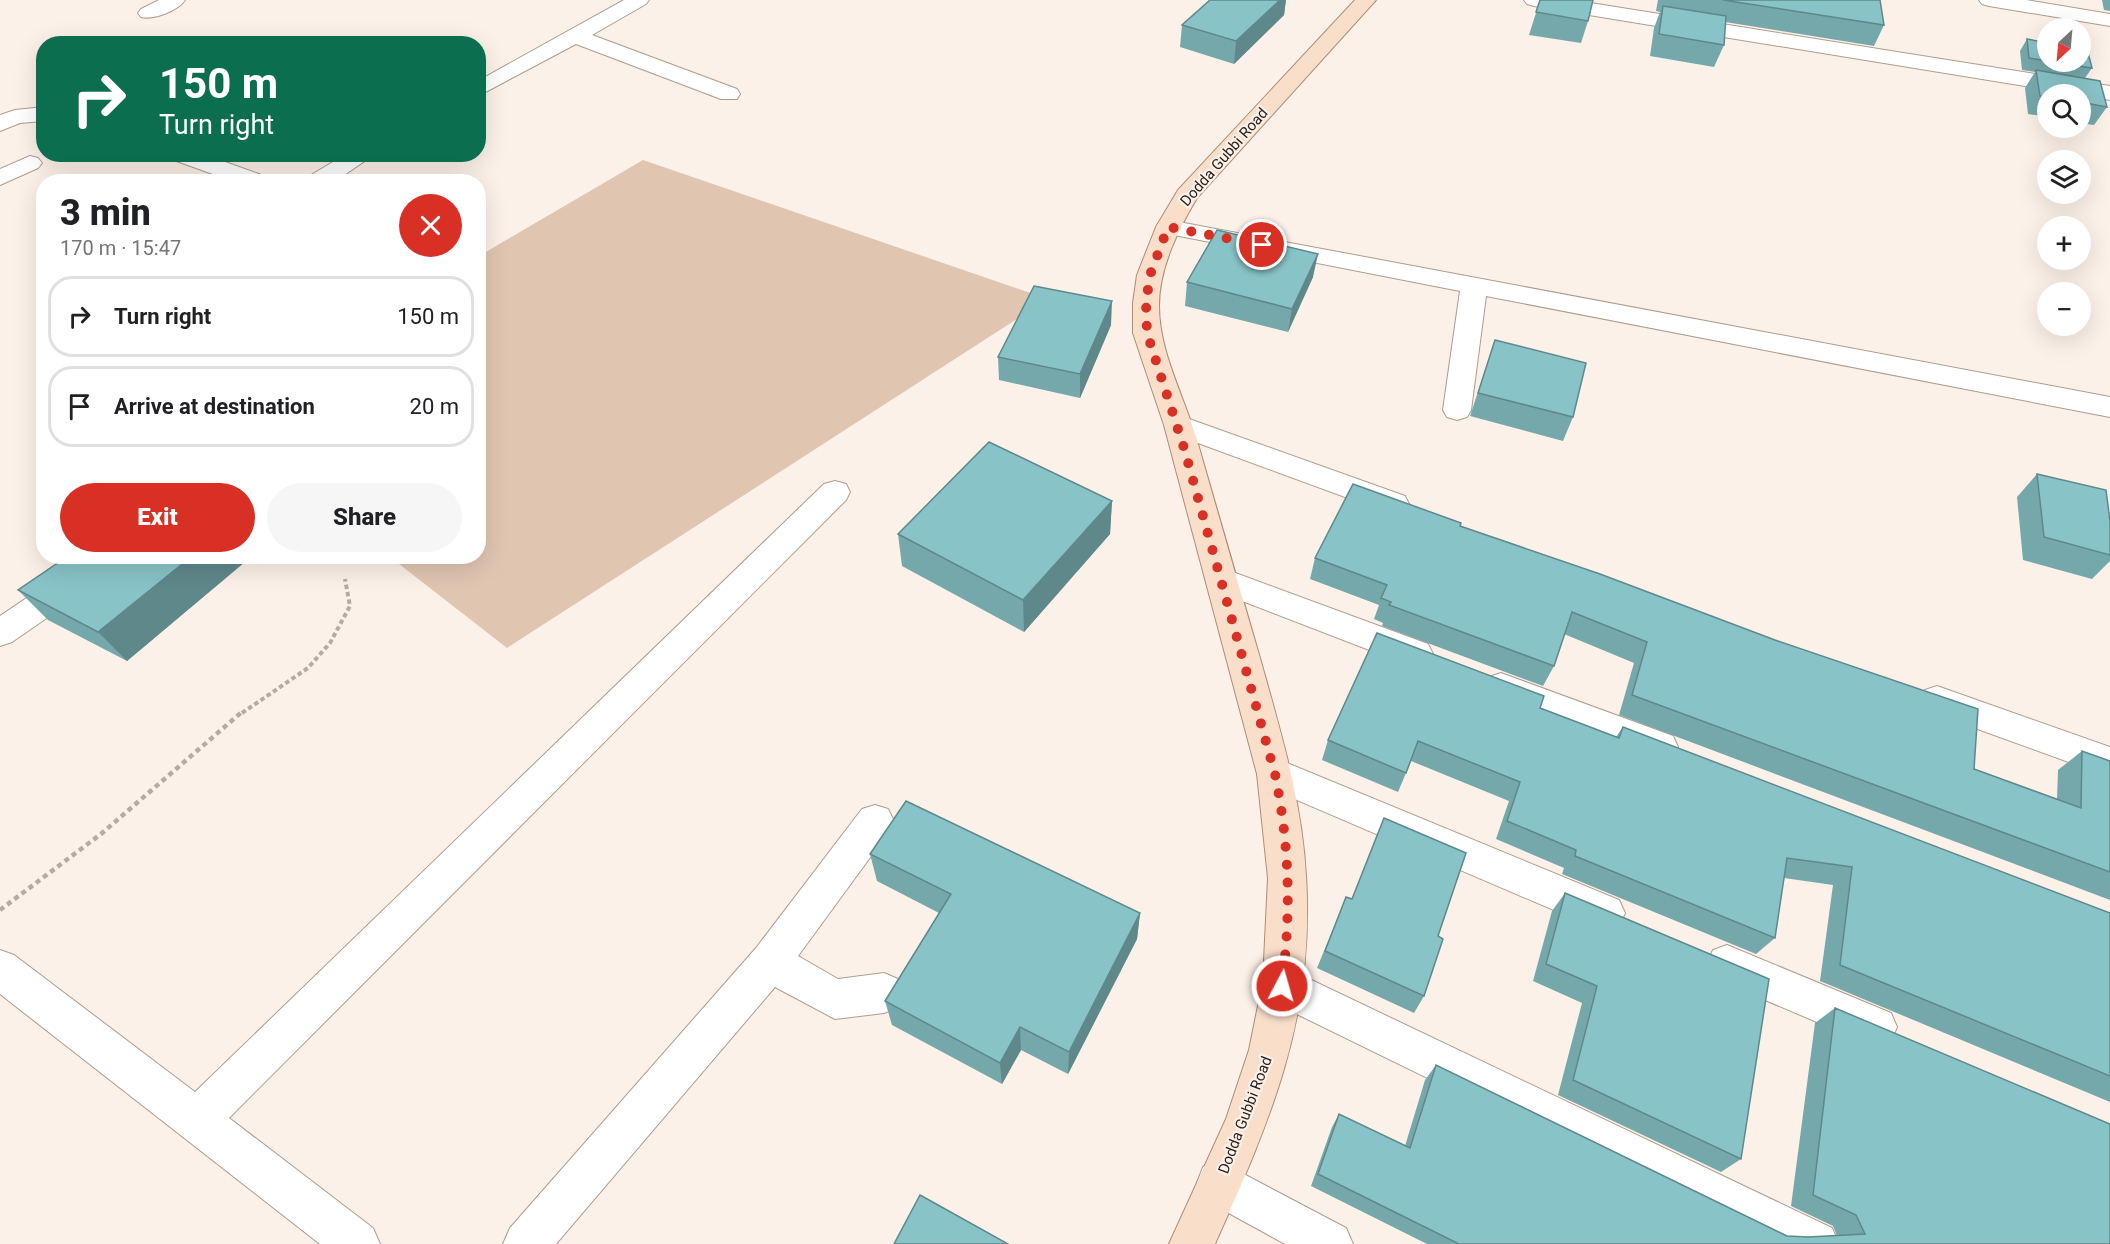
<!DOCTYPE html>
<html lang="en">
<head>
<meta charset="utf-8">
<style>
  body { margin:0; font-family:Roboto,sans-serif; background:#f6f6f6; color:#202124; height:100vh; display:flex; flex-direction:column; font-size:22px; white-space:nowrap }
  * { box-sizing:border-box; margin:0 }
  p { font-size:20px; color:#757577 }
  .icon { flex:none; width:33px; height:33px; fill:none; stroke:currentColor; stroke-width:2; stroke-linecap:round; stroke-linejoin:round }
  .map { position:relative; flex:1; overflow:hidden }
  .sheet { position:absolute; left:36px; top:174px; width:450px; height:390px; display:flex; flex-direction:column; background:#fff; border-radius:24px; box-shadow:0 6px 24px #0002 }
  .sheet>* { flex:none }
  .guide { position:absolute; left:36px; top:36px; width:450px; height:126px; border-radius:24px; box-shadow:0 6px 24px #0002; background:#0b6e4f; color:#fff; overflow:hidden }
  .needle { width:39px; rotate:206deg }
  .controls { position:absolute; left:2037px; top:18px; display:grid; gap:12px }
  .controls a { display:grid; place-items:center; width:54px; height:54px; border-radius:50%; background:#fff; box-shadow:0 6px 24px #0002; font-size:30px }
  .pin { position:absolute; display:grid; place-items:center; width:51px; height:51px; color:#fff; margin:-26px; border:3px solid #fff; border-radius:50%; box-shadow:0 2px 6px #0007 }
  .me { position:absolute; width:66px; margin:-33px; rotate:6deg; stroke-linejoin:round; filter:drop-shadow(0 0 4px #0008) }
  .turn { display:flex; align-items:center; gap:21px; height:126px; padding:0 24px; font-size:27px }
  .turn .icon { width:78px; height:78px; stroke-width:2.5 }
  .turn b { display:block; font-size:42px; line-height:51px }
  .round { display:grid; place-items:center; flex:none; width:63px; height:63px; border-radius:32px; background:#f6f6f6 }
  .headline { display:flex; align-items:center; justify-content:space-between; height:102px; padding:0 24px }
  h1 { font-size:36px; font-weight:800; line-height:45px }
  .primary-button { display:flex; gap:12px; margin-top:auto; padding:12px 24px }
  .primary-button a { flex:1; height:69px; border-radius:36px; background:#d93025; color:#fff; font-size:24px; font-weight:800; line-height:69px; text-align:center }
  .primary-button a+a { background:#f6f6f6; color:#202124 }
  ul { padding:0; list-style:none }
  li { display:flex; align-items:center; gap:18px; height:81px; margin:0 12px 9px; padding:0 12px; border:3px solid #e0e0e0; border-radius:24px }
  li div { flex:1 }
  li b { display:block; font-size:22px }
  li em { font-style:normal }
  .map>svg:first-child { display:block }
</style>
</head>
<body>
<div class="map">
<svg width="2110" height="1244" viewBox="0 0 2110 1244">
  <rect width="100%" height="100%" fill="#fcf1e8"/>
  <polygon fill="#e0c5b1" points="643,160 1048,299 507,648 390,557 478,556 479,256"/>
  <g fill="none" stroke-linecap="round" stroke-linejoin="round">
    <defs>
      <g id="minor">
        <path d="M 159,0 L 185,0 C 178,11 153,20 141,17 L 138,13 L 141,9 Z"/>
        <polygon points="624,0 649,0 646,4 592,35 737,89 740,94 737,99 721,99 576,44 478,96 478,81"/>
        <polygon points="1524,0 1572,0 2110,86 2110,100 1534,6 1527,4"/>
        <polygon points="1979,0 2026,0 2110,14 2110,26 1989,6 1982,4"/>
        <polygon points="44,107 44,121 20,123 0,131 0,115 15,110"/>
        <polygon points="168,154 203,154 267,177 271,182 235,182 171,159"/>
        <polygon points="346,154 375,154 334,182 304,182 308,177"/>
        <polygon points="30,156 38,158 42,163 38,168 0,185 0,169"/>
        <polygon points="1168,220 2110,397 2110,417 1486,296 1471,410 1467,417 1457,420 1447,417 1443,410 1460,291 1159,232 1156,227 1159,222"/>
        <polygon points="1178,415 1405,496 1409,504 1405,512 1394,515 1168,432 1164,425 1168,418"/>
        <polygon points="835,481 846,484 850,492 846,500 229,1118 373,1228 380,1244 320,1244 0,994 0,950 14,955 195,1092 824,484"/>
        <polygon points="89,556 130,556 125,564 12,642 0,646 0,616"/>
        <polygon points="1222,568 1428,644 1433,654 1428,664 1416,668 1211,589 1206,580 1211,571"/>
        <polygon points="1501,673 1673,736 1678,747 1673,758 1660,762 1489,697 1484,687 1489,677"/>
        <polygon points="1937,686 2110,747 2110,777 1925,710 1920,700 1925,690"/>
        <polygon points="1275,758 1619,900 1625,913 1619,926 1605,931 1591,926 1262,785 1257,774 1262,763"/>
        <polygon points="875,805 888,809 894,821 888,833 798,956 838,979 884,973 898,979 904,993 898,1007 884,1013 835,1019 775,987 556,1244 503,1244 510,1228 756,948 862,809"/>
        <polygon points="1727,945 1891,1013 1897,1027 1891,1041 1876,1047 1713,978 1707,964 1713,950"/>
        <polygon points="1282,966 1832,1228 1839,1244 1767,1244 1268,1000 1262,986 1268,972"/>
        <polygon points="1219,1161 1346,1228 1353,1244 1285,1244 1203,1199 1197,1183 1203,1167"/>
      </g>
      <path id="major" d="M 1355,0 L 1376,0 L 1197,198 C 1178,230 1159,268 1159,306 C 1159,351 1183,394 1196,437 C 1217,510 1238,584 1260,658 C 1280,730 1302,800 1306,876 C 1315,1018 1271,1118 1215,1244 L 1169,1244 L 1226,1119 L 1249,1050 L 1263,981 L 1268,878 L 1257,774 L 1164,425 L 1133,333 L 1133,303 L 1137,275 L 1156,227 L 1178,190 Z"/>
    </defs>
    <use href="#minor" stroke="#ad9c8e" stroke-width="2"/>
    <use href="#major" stroke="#ac8d75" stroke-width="2"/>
    <polyline stroke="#b4aba3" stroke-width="4" stroke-dasharray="4.5 3" stroke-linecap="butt" points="242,713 308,668 330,643 350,606 345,579"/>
    <polyline stroke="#b4aba3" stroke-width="4.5" stroke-dasharray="5 4" stroke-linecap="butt" points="0,910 101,834 243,711"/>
    <use href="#minor" fill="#fff" fill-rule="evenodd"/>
    <use href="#major" fill="#f9dfca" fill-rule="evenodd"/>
  </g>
  <g fill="#75a8ab">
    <polygon points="1210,0 1286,0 1284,15 1234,64 1180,47 1182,25"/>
    <polygon points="1540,0 1588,21 1581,43 1529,35"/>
    <polygon points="1658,0 1880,0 1884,25 1874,46 1725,22 1724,45 1714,67 1650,56 1654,28 1660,12 1656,11"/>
    <polygon points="2102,0 2110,0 2110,11 2104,10"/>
    <polygon points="2027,39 2048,43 2048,62 2080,62 2092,68 2085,78 2107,107 2094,125 2080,123 2080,94 2048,94 2048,117 2028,114 2025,88 2035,72 2022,70 2020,51"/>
    <polygon points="1313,277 1288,332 1185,306 1187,282"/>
    <polygon points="1111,325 1080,398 999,380 998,357"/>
    <polygon points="1495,340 1573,417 1563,441 1470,416"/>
    <polygon points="2037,474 2110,521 2110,561 2092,579 2023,560 2017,497"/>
    <polygon points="1112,501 1110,534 1024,632 902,566 898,534"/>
    <polygon points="1460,526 1974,769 2057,799 2058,770 2082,751 2110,761 2110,900 1619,715 1634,663 1564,634 1554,666 1543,686 1382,626 1383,623 1374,619 1379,605 1310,579 1315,558"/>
    <polygon points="68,556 252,556 127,661 48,620 18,590"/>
    <polygon points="1540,708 1616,737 1623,727 2110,913 2110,1102 1820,981 1833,885 1784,878 1775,938 1756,954 1562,874 1564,868 1496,839 1509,801 1411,761 1398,792 1322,760 1328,740"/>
    <polygon points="1384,818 1438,936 1424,996 1414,1013 1317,968 1346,897 1352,899"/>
    <polygon points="870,854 1140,913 1137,939 1068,1074 1021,1050 1002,1084 892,1025 885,1001 939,913 877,881"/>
    <polygon points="1565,893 1741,1159 1721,1172 1558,1095 1582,1003 1533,981 1552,911"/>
    <polygon points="1835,1008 2110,1244 1427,1244 1311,1186 1332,1127 1339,1114 1405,1146 1425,1080 1436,1065 1787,1236 1808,1237 1837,1236 1833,1226 1791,1206 1815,1023"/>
  </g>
  <g fill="#5f888b">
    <polygon points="1280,0 1286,0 1284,15 1234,64 1236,41"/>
    <polygon points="1318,254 1313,277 1288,332 1292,309"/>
    <polygon points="1112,301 1111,325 1080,398 1080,374"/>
    <polygon points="1112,501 1110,534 1024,632 1023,600"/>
    <polygon points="192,556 252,556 127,661 98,632"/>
    <polygon points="1140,913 1137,939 1068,1074 1069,1052"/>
    <polygon points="1020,1027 1021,1050 1002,1084 1000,1063"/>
  </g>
  <g fill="#88c3c7" stroke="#5f888b" stroke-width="1.5">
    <polygon points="1210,0 1280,0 1236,41 1182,25"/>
    <polygon points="1540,0 1593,0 1588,21 1536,12"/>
    <polygon points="1723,0 1880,0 1884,25"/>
    <polygon points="1663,6 1726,16 1724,45 1659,34"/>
    <polygon points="2027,39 2048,43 2048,61 2029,58"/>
    <polygon points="2080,48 2087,49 2092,68 2051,62 2080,62"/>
    <polygon points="2036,70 2100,81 2107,107 2080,102 2080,94 2048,94 2048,97 2040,96"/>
    <polygon points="1217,230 1318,254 1292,309 1187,282"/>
    <polygon points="1034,286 1112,301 1080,374 998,357"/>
    <polygon points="1495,340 1586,363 1573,417 1478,393"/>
    <polygon points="989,442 1112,501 1023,600 898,534"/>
    <polygon points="2037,474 2106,490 2110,521 2110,555 2044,537"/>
    <polygon points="1353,484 1461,523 1460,526 1600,574 1775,640 1978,709 1974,769 2081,808 2082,751 2110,761 2110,872 1632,695 1647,642 1572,612 1554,666 1389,605 1391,602 1381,598 1387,585 1315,558"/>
    <polygon points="68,556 192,556 98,632 18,590"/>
    <polygon points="1377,633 1544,696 1540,708 1619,738 1623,727 2110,913 2110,1076 1840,965 1852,867 1787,858 1775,938 1575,856 1576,850 1507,821 1520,782 1418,741 1406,773 1328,740"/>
    <polygon points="906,801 1140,913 1069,1052 1020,1027 1000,1063 885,1001 951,894 870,854"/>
    <polygon points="1384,818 1466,853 1438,936 1443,939 1424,996 1325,951 1346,897 1352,899"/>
    <polygon points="1565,893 1769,979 1741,1159 1573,1080 1597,986 1546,964"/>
    <polygon points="1835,1008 2110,1124 2110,1244 1459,1244 1318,1174 1339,1114 1410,1148 1436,1065 1787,1236 1808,1237 1865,1234 1856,1215 1813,1195"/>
    <polygon points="920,1195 1008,1244 894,1244"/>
  </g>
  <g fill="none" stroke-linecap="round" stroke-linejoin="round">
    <path stroke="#d93025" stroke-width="10" stroke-dasharray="0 18" d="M 1262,245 L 1168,227 L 1150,275 L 1146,303 L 1147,333 L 1184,448 L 1275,774 C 1290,848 1291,912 1282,986"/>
  </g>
  <g text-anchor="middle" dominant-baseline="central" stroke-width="4.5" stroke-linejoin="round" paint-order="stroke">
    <g font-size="15" fill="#251e19" stroke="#fcf1e8">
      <text transform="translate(1224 157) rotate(-49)">Dodda Gubbi Road</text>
      <text transform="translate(1245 1115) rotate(-69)">Dodda Gubbi Road</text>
    </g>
  </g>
</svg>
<div class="controls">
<a><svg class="needle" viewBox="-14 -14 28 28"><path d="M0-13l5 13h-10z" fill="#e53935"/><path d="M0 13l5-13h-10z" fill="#757577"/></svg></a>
<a><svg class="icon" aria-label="search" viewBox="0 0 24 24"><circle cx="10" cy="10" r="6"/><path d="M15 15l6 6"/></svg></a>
<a><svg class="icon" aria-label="layers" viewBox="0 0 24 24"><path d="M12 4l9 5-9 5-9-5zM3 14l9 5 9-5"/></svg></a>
<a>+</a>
<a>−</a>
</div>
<div class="pin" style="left:1262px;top:245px;background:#d93025"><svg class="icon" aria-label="arrive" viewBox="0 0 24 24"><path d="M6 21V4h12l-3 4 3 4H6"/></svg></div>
<svg class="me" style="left:1282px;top:986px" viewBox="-20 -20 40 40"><circle r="17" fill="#d93025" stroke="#fff" stroke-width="3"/><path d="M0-11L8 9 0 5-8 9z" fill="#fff"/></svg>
<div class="guide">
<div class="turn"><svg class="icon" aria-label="right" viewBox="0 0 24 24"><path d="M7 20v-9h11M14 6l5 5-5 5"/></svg><div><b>150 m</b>Turn right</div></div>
</div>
<section class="sheet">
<div class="headline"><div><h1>3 min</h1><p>170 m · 15:47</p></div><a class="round" style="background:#d93025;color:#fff"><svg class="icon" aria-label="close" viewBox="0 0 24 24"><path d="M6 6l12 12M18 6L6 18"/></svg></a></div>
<ul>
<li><svg class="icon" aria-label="right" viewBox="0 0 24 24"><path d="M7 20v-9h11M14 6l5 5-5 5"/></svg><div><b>Turn right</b></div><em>150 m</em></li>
<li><svg class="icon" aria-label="arrive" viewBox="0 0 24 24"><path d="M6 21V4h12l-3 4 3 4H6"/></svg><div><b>Arrive at destination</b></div><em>20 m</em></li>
</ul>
<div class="primary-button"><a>Exit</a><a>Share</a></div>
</section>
</div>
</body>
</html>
